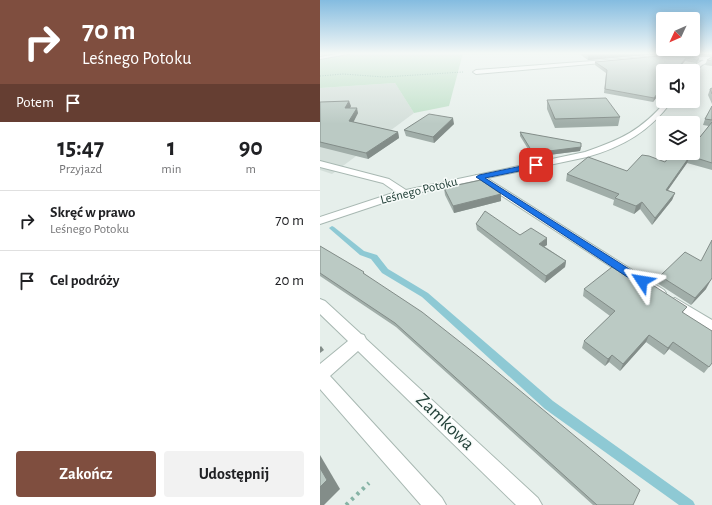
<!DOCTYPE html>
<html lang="pl">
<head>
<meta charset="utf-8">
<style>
  body { margin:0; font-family:"Alegreya Sans",sans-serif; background:#f2f2f2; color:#202124; height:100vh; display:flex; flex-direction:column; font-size:15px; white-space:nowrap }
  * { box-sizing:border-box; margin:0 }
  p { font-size:13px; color:#757577 }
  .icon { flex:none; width:22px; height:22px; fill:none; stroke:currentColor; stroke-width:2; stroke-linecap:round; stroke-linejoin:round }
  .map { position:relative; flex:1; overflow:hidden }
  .details { display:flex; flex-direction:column; background:#fff; width:320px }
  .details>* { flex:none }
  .top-card { background:#7f4e3f; color:#fff; overflow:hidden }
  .needle { width:26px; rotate:226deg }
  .buttons { position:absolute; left:336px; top:12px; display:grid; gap:8px }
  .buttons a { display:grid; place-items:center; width:44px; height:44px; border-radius:4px; background:#fff; box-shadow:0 2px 10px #0003; font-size:20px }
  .pin { position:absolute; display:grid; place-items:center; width:34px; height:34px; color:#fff; margin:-17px; border-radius:8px; box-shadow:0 2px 6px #0006 }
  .me { position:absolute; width:44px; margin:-22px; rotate:303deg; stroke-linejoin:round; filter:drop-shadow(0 0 3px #0008) }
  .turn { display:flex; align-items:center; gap:14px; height:84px; padding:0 16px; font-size:18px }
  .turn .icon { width:52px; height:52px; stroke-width:2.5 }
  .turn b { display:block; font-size:28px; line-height:34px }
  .then { display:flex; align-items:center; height:38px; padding:0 16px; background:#0003; gap:8px; font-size:15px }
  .eta { display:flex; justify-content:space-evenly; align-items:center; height:68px; text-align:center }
  .eta b { font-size:24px; font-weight:700; line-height:28px }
  .primary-button { display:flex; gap:8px; margin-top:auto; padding:8px 16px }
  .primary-button a { flex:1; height:46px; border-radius:4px; background:#7f4e3f; color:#fff; font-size:16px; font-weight:700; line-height:46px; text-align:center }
  .primary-button a+a { background:#f2f2f2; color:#202124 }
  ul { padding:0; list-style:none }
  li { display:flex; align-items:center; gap:12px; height:60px; padding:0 16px; border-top:1px solid #e0e0e0 }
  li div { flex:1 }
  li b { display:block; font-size:15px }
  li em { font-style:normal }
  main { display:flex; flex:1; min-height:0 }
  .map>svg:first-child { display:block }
</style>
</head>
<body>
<main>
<section class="details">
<div class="top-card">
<div class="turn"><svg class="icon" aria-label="right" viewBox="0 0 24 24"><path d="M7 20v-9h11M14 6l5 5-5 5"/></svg><div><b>70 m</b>Leśnego Potoku</div></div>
<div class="then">Potem<svg class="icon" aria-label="arrive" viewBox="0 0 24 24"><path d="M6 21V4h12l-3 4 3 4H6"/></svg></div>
</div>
<div class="eta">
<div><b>15:47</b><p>Przyjazd</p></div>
<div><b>1</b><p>min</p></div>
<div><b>90</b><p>m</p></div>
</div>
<ul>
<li><svg class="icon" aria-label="right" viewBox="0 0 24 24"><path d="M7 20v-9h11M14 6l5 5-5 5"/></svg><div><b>Skręć w prawo</b><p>Leśnego Potoku</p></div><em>70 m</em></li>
<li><svg class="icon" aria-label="arrive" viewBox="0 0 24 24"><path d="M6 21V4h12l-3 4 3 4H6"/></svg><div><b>Cel podróży</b></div><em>20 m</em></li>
</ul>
<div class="primary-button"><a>Zakończ</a><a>Udostępnij</a></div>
</section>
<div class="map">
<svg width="392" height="505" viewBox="0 0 392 505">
  <rect width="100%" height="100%" fill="#e6efeb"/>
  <polygon fill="#d4dfda" points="75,83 94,113 12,174 0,170 0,88"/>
  <polygon fill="#bfe0c8" points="30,53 143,53 129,106 94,113 75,83 0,88 0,57"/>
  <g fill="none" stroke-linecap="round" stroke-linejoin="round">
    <polygon fill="#8ec9d4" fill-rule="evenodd" points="12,226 14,227 44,251 57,255 68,269 108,293 233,401 373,501 375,505 359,505 225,409 102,297 62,273 51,259 40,255 10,229 9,228"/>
    <defs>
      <g id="lane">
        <polygon points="156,175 162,175 344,290 346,293 344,296 340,297 336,296 156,179"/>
        <polygon points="355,298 392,320 392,331 351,306 349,303 351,300"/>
      </g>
      <g id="street">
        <polygon points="22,53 33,53 0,59 0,57"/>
        <polygon points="338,56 391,57 392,60 382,65 373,73 373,71 370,71 378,63 384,60 338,58 156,74 153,72 156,70"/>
        <path d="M 346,101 L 352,101 C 330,131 303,147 267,157 L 87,195 L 0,224 L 0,217 L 76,192 L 63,183 L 0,167 L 0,161 L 69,179 L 86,190 L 265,152 C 300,140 322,130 346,101 Z"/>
        <polygon points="0,299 5,301 41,334 44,335 46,339 218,498 222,505 196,505 38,351 10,376 122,498 126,505 101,505 0,389 0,364 28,341 0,314"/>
      </g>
    </defs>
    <use href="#lane" stroke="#a8b8b2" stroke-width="2"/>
    <use href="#street" stroke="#a8b8b2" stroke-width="2"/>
    <polyline stroke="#86b3a5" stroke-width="1" stroke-dasharray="1 1.5" stroke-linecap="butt" points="0,76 23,74 64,77 143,72"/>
    <polyline stroke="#86b3a5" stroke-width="4" stroke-dasharray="3 4.5" stroke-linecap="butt" points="26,505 49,483"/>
    <use href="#lane" fill="#fff" fill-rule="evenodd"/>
    <use href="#street" fill="#fff" fill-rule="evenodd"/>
  </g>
  <g fill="#a1aea9">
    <polygon points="258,53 392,53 392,66 385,65 387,60 392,58 391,56 338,54 268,60"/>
    <polygon points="339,56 379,58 378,61 376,63 365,61 343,71 343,89 333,102 284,93 286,73 275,65 275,62"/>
    <polygon points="392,88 392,104 388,95 390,89"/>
    <polygon points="227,100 300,117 298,126 235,128 227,109"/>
    <polygon points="0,102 31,106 30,108 38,113 33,122 78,132 79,138 48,159 0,147"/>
    <polygon points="392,106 392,170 367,163 348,190 355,193 352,200 332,225 320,209 314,214 293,205 294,200 246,181 247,174 307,171 345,162 380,137 389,126 383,125 385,119"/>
    <polygon points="134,124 114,143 86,136 84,130"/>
    <polygon points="200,132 261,147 260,151 213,157 200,136"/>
    <polygon points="124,188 181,194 181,201 134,213 125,195"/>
    <polygon points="156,224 200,235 227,245 224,246 246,261 245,267 225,283 157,230"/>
    <polygon points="0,246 45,274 313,505 273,505 76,327 0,276"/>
    <polygon points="340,276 386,289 371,305 337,283"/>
    <polygon points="264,289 326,289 367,307 363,312 392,363 384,373 349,349 344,355 326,342 300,371 289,362 285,366 262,348 264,341 290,316 263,296"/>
  </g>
  <g fill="#838d89">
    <polygon points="297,53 338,53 338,54 268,60 268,55"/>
    <polygon points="366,58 365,61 357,71 355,71"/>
    <polygon points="379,58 378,61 376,63 377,60"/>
    <polygon points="343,86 343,89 333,102 334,98"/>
    <polygon points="29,101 31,106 27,113 25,108"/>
    <polygon points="37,108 38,113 31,127 29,121"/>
    <polygon points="133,118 134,124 114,143 113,137"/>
    <polygon points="78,132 79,138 48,159 46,153"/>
    <polygon points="261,147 260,151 213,157 213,153"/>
    <polygon points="370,156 367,163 343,197 346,190"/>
    <polygon points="355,193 352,200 332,225 335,218"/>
    <polygon points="181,194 181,201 134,213 133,206"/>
    <polygon points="322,202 320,209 314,214 316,206"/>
    <polygon points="227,238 227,245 219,250 219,244"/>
    <polygon points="246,261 245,267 225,283 226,276"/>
    <polygon points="392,278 386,289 371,305 375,298"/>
    <polygon points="329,335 326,342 300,371 303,364"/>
    <polygon points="353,342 349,349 344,355 348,348"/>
    <polygon points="1,346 4,350 0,353 0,347"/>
    <polygon points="292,355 289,362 285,366 288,359"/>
    <polygon points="0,455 20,489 4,505 0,505"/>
  </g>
  <g fill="#bbcac4" stroke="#838d89">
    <polygon points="265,53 297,53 268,55"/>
    <polygon points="339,56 379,58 377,60 366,58 355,71 343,71 343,86 334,98 285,89 287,70 275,62"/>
    <polygon points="392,57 392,61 387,60"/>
    <polygon points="392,88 392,94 390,89"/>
    <polygon points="286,98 300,117 235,119 227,100"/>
    <polygon points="29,101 25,108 37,108 29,121 78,132 46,153 0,142 0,102"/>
    <polygon points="392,106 392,120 385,119"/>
    <polygon points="109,114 133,118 113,137 84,130"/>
    <polygon points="392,122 392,163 370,156 346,190 355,193 335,218 322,202 316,206 295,198 299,194 247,174 268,157 307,171 322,155 329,156 345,162 352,153 373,153 373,132 380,137"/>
    <polygon points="200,132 261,143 261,147 213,153"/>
    <polygon points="161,180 181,194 133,206 124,188"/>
    <polygon points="165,211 200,235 211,228 227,238 219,244 246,261 226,276 156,224"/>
    <polygon points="392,240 392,278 390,281 375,298 340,276 365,252 381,261"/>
    <polygon points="0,246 44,272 43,273 102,312 163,360 320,490 313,505 277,505 75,323 0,273"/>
    <polygon points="292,267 326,289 331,284 367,307 362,312 392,331 392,363 389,367 353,342 348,348 329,335 303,364 292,355 288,359 264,341 295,311 264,289"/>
    <polygon points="0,468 7,480 0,487"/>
  </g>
  <linearGradient id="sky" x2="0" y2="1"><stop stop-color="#84bce0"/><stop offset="0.43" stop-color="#f4f8f6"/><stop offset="1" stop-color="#f4f8f6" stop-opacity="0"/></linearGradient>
  <rect width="392" height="124" fill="url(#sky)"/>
  <polygon fill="#1a73e8" stroke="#114b97" points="216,163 220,165 219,167 165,178 325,279 327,281 325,284 318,284 156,177 159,175"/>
  <g text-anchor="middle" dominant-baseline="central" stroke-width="3" stroke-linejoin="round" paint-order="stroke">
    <g font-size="13" fill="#24423a" stroke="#f7fbf9">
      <text transform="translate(99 191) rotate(-14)">Leśnego Potoku</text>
    </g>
    <g font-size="19" fill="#24423a" stroke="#f7fbf9">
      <text transform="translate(125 422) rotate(44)">Zamkowa</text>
    </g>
  </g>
</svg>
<div class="buttons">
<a><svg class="needle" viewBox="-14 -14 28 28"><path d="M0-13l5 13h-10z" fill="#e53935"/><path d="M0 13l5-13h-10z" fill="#757577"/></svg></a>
<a><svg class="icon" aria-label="sound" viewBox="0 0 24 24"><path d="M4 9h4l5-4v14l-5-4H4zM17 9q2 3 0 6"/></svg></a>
<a><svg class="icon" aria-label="layers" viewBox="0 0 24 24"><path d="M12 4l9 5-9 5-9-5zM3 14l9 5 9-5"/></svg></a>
</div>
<div class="pin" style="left:216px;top:165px;background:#d93025"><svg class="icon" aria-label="arrive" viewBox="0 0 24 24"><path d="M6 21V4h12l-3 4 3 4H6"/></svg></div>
<svg class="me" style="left:322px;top:281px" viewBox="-20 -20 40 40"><path d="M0-17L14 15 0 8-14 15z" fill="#1a73e8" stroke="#fff" stroke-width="4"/></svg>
</div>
</main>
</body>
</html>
